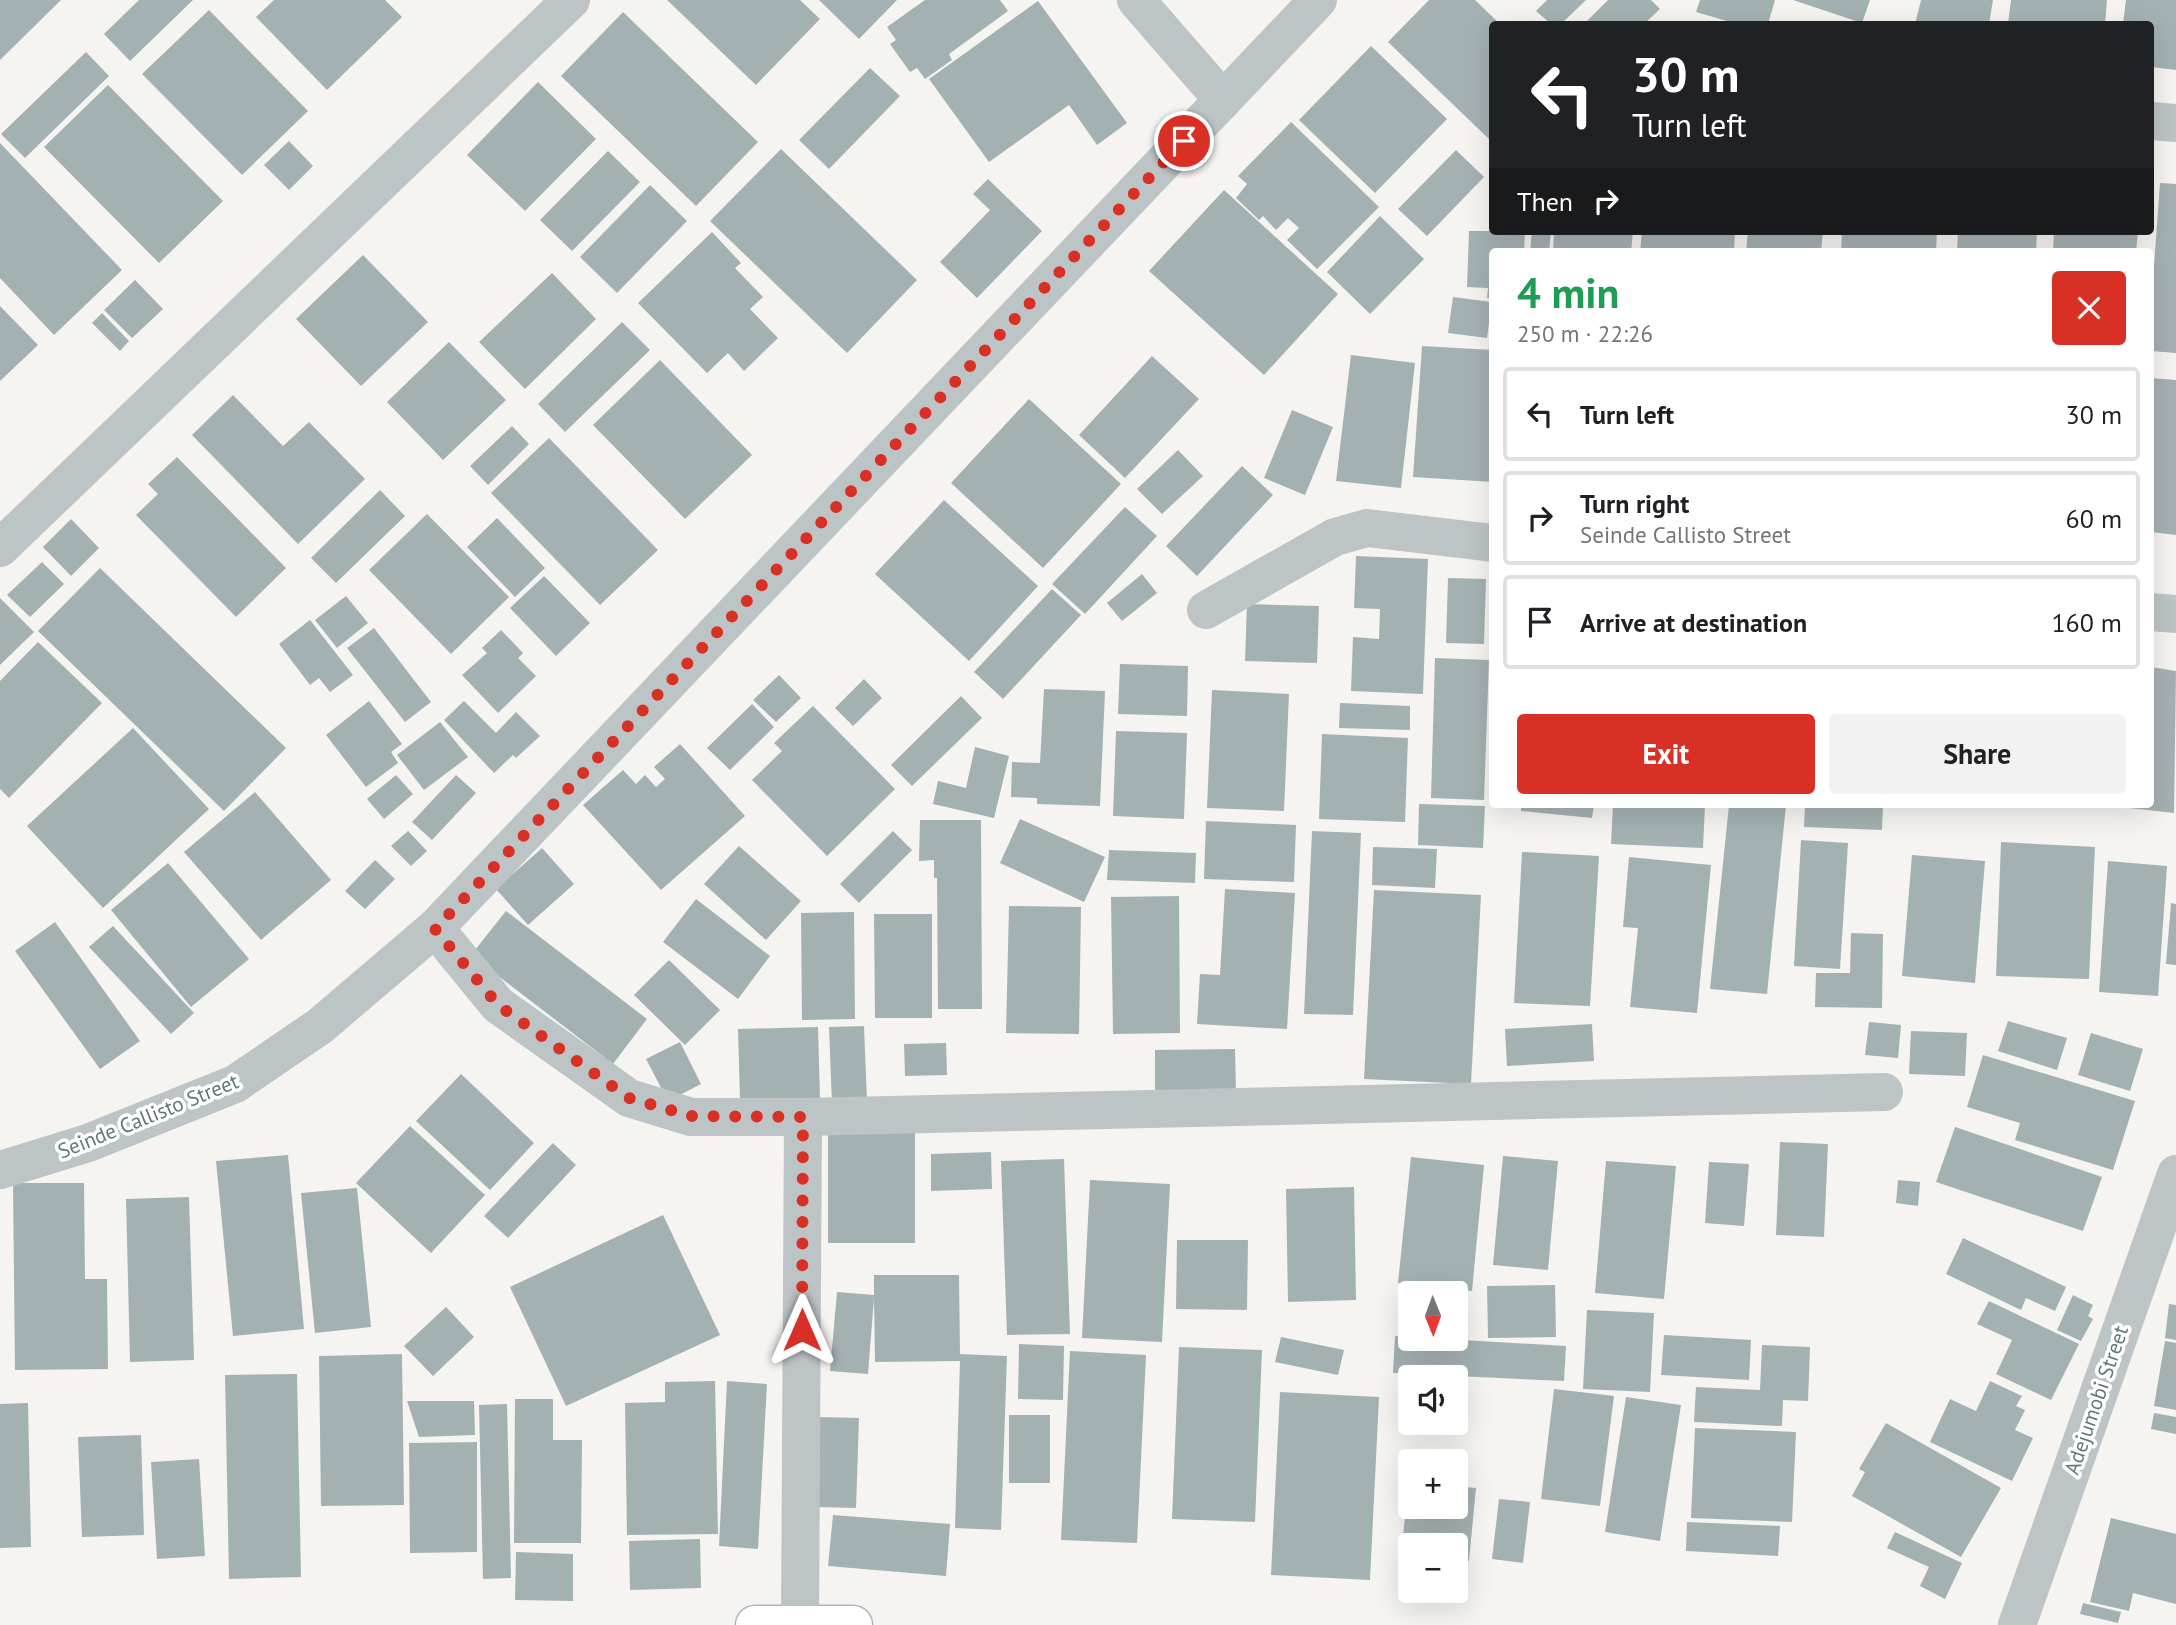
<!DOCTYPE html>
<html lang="en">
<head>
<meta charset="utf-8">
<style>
  body { margin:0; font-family:"PT Sans",sans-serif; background:#f2f2f2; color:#202124; height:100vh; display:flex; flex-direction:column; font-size:26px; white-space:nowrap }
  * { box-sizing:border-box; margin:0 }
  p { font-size:23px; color:#757577 }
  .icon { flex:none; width:38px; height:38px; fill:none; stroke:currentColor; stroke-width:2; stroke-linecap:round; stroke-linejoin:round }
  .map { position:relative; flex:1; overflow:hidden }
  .sheet { position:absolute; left:1489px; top:248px; width:665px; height:560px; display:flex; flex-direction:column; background:#fff; border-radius:7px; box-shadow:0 7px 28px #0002 }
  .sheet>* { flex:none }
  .banner { position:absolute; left:1489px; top:21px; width:665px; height:214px; border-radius:7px; box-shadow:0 7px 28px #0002; background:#202124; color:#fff; overflow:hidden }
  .needle { width:46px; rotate:179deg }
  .controls { position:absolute; left:1398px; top:1281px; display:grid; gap:14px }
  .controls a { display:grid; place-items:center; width:70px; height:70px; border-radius:7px; background:#fff; box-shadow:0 7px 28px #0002; font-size:35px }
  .pin { position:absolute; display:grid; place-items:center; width:60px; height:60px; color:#fff; margin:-30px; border:4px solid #fff; border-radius:50%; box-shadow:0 2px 7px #0007 }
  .me { position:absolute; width:77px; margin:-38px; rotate:0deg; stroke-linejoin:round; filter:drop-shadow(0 0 5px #0008) }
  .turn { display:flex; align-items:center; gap:24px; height:147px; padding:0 28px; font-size:32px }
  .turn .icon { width:91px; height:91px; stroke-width:2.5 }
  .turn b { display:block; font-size:49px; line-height:60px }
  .then { display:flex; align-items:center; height:66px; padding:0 28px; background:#0003; gap:14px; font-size:26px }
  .round { display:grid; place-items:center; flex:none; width:74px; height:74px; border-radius:7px; background:#f2f2f2 }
  .summary { display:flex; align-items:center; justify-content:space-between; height:119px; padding:0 28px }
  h1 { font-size:42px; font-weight:600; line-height:52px; color:#1e9e55 }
  .action { display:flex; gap:14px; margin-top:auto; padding:14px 28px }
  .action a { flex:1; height:80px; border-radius:7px; background:#d93025; color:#fff; font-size:28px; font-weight:600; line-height:80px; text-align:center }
  .action a+a { background:#f2f2f2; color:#202124 }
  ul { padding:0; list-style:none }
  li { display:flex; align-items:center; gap:21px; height:94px; margin:0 14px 10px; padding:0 14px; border:4px solid #e0e0e0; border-radius:7px }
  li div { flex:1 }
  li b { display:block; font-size:26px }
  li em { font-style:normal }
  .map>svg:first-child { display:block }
</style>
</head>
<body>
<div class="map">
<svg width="2176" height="1625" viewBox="0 0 2176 1625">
  <rect width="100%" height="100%" fill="#f5f4f1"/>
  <g fill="#a4b1b3">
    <polygon points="0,0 61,0 0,60"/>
    <polygon points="139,0 193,0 130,61 104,34"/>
    <polygon points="274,0 385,0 402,17 327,90 256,17"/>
    <polygon points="667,0 800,0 820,19 756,85"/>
    <polygon points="819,0 897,0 859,39"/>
    <polygon points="925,0 1000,0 1008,11 949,54 952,60 925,79 917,68 910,72 890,44 896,40 887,27"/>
    <polygon points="1429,0 1475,0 1500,24 1493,24 1493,135 1489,139 1388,42"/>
    <polygon points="1547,0 1586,0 1561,24 1551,24 1536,11"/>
    <polygon points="1608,0 1651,0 1660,9 1644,24 1584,24"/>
    <polygon points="1700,0 1775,0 1768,24 1737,24 1696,12"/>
    <polygon points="1793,0 1870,0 1862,23"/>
    <polygon points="1921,0 1993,0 1989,24 1915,24"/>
    <polygon points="2011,0 2107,0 2105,24 2008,24"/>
    <polygon points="2126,0 2176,0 2176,70 2151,67 2151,24 2123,24"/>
    <polygon points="1038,1 1127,123 1097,145 1069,105 989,162 929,79"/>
    <polygon points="209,10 308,111 242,175 142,74"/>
    <polygon points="623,12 758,142 696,206 561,76"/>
    <polygon points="1371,46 1447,119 1375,193 1299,120"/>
    <polygon points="86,52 109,76 25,158 1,134"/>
    <polygon points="870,68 900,96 829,169 799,140"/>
    <polygon points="538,82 596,139 525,211 467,155"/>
    <polygon points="108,85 223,201 159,263 44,147"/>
    <polygon points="1291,122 1379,207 1317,269 1287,240 1299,228 1288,218 1276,230 1263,216 1259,220 1236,198 1247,184 1238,176"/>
    <polygon points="289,141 313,166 289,190 264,165"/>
    <polygon points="0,143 122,270 54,335 0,278"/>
    <polygon points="781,149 917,280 847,353 710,221"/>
    <polygon points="1456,150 1484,177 1427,236 1398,209"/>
    <polygon points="608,151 640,182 572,251 540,220"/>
    <polygon points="988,179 1042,231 977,298 940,262 990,210 973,194"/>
    <polygon points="2160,183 2176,184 2176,353 2151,351 2151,307"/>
    <polygon points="650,185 687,221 617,293 580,257"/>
    <polygon points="1224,190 1338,294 1264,375 1149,271"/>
    <polygon points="1380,216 1424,259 1370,314 1327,272"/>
    <polygon points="1469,231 1525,231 1524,252 1493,252 1493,298 1487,298 1488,288 1467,287"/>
    <polygon points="1532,231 1551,231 1549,252 1530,252"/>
    <polygon points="1554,231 1633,231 1631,252 1553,252"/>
    <polygon points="1642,231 1735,231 1734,252 1640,252"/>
    <polygon points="1748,231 1823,231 1821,252 1746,252"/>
    <polygon points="1842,231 1937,231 1936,252 1841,252"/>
    <polygon points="1958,231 2037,231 2036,252 1957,252"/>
    <polygon points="2054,231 2138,231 2136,252 2053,252"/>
    <polygon points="712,232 741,263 735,268 763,297 750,309 778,338 744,371 728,353 707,373 638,303"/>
    <polygon points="363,255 428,322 361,386 296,319"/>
    <polygon points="552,273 596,319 525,389 479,342"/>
    <polygon points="135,280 163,309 132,338 104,310"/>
    <polygon points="1453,297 1492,302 1487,338 1448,333"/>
    <polygon points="0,306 38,345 0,381"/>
    <polygon points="102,313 129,341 120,351 92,323"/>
    <polygon points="622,322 650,350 565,432 538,404"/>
    <polygon points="449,342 506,400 443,460 387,402"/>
    <polygon points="1422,346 1493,350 1493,482 1413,477"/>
    <polygon points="1351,355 1415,363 1401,488 1336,481"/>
    <polygon points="1152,356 1199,399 1125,478 1079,435"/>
    <polygon points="660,360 752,455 685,519 593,425"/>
    <polygon points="2151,378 2176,380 2176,535 2151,532"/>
    <polygon points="233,395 283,446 309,422 365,479 298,544 192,435"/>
    <polygon points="1029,399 1121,484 1043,568 951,483"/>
    <polygon points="1292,410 1333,427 1305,495 1264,478"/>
    <polygon points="512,426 529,444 488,485 470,466"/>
    <polygon points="549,438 658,550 600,605 491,493"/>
    <polygon points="1178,450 1203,476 1162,514 1137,489"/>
    <polygon points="177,457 286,568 236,617 136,515 158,494 148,484"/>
    <polygon points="1242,466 1273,495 1197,576 1166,546"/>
    <polygon points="380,490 405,516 336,583 311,558"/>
    <polygon points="944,500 1038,586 969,661 875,574"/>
    <polygon points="1125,507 1157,536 1085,614 1052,584"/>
    <polygon points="427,514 509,597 451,654 369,570"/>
    <polygon points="497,518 545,568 515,597 467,547"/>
    <polygon points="71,519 99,548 71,576 43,547"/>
    <polygon points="1356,556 1428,559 1423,694 1351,691 1353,637 1379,639 1380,609 1354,608"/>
    <polygon points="42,562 64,584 30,617 7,595"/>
    <polygon points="100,568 286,748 224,811 38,631"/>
    <polygon points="1142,574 1157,593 1122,621 1107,603"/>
    <polygon points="544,576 590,623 556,656 510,608"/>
    <polygon points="1448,578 1486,579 1484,644 1446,643"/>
    <polygon points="1052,589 1081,615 1003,699 974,672"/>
    <polygon points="346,596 368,623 337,648 315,620"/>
    <polygon points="0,598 34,632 0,665"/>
    <polygon points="1247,604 1319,606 1317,663 1245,661"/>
    <polygon points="310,620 353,675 330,692 319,678 310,685 279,644"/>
    <polygon points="374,628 431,702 405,722 347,648"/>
    <polygon points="501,630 523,653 518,658 536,676 498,713 462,675 487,653 482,648"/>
    <polygon points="38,642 102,703 9,798 0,789 0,681"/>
    <polygon points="1435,658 1489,660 1484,800 1431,798"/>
    <polygon points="1120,664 1188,666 1187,716 1118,714"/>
    <polygon points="2151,667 2176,671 2174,813 2121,807 2151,805"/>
    <polygon points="779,675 801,698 776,722 753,700"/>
    <polygon points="864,679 882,698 853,726 835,708"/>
    <polygon points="1044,689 1105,691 1100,806 1037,804 1037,798 1011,797 1012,762 1040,763"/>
    <polygon points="1212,690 1289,694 1284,811 1207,808"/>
    <polygon points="961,696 982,718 912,786 891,765"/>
    <polygon points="369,701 402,744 391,752 398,763 366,787 326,735"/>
    <polygon points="464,701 496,733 516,712 540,736 516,758 513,755 494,773 444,720"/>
    <polygon points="1340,703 1410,706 1410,730 1339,728"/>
    <polygon points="752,704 774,727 730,770 707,748"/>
    <polygon points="813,706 895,789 827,856 752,780 782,751 774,743"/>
    <polygon points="440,722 468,757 424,790 397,755"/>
    <polygon points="133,728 209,809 103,908 27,826"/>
    <polygon points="1116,731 1187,733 1184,819 1113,816"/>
    <polygon points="1322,734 1408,738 1405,822 1319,819"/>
    <polygon points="680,744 745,816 661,890 583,805 623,770 636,784 645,775 656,787 665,779 654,767"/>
    <polygon points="975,747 1009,756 994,818 933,804 938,781 966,788"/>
    <polygon points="396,775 413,794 384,819 367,799"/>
    <polygon points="456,775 476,793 432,840 412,822"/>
    <polygon points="255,792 331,880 261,940 184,852"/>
    <polygon points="1419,804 1485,806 1483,848 1418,845"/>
    <polygon points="1521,805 1594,805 1592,818 1521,811"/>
    <polygon points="1613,805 1705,805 1703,848 1611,844"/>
    <polygon points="1729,805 1786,805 1767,994 1710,989"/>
    <polygon points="1805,805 1883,805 1882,830 1804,827"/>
    <polygon points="1020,819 1105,857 1084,902 1000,863"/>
    <polygon points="920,820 981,820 982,1009 938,1009 937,878 934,878 934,860 919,861"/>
    <polygon points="1206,821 1296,825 1294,882 1204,879"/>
    <polygon points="408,831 427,851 411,866 391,846"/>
    <polygon points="893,831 912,850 859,903 840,884"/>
    <polygon points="1312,831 1361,833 1353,1015 1304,1014"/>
    <polygon points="1801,840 1848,843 1840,969 1794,966"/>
    <polygon points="2001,842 2095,847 2089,979 1996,976"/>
    <polygon points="739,846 801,901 766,940 704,884"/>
    <polygon points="1373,847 1437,849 1435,888 1372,885"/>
    <polygon points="542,848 574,884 528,925 496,889"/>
    <polygon points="1109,850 1196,853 1195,883 1107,880"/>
    <polygon points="1522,852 1599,856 1590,1006 1514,1003"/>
    <polygon points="1912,855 1985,861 1975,983 1902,976"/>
    <polygon points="1629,857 1711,865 1697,1013 1630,1007 1638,928 1623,927"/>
    <polygon points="375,860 395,879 365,909 345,891"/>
    <polygon points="2108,861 2167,866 2158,996 2099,992"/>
    <polygon points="168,863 249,959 191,1007 111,910"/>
    <polygon points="1225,889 1295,893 1287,1029 1197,1024 1200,974 1220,975"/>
    <polygon points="1374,890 1481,895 1471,1084 1364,1079"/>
    <polygon points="1179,896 1180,1033 1113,1034 1111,897"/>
    <polygon points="696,899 770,956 738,999 663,942"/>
    <polygon points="2171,903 2176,904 2176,965 2166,964"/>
    <polygon points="1009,906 1081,907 1079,1034 1006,1033"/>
    <polygon points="506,911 647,1019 613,1064 471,955"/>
    <polygon points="854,912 855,1019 802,1020 801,913"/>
    <polygon points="874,914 932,914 932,1018 875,1018"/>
    <polygon points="55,922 140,1041 100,1069 15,951"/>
    <polygon points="113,926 194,1013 171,1034 89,947"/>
    <polygon points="1851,933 1883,934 1882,1008 1815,1007 1816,973 1850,973"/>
    <polygon points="669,960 720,1010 685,1045 634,995"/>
    <polygon points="2008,1021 2067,1038 2057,1070 1998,1051"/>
    <polygon points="1869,1022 1901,1025 1898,1058 1865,1055"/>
    <polygon points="1592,1024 1594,1061 1507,1066 1505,1029"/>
    <polygon points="864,1026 867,1102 832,1104 829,1027"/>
    <polygon points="818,1027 820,1099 740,1100 738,1029"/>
    <polygon points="1911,1031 1967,1033 1965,1076 1909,1074"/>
    <polygon points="2091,1033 2143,1049 2130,1091 2078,1075"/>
    <polygon points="680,1042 701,1084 668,1101 646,1059"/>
    <polygon points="946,1043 947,1075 905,1076 904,1044"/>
    <polygon points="1235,1049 1236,1091 1155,1092 1155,1050"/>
    <polygon points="1983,1055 2135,1101 2113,1170 2015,1140 2020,1123 1967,1107"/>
    <polygon points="461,1074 534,1143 490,1190 416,1121"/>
    <polygon points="410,1126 485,1195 431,1253 356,1183"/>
    <polygon points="1955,1127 2102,1177 2083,1231 1936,1182"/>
    <rect x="828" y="1133" width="87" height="110"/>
    <polygon points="1780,1142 1828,1144 1824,1237 1776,1235"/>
    <polygon points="553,1143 576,1165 508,1238 484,1216"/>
    <polygon points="991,1152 992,1189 931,1191 931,1154"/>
    <polygon points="288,1155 304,1329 233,1336 216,1161"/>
    <polygon points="1503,1156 1558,1161 1548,1270 1493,1265"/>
    <polygon points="1411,1157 1484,1165 1472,1291 1398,1283"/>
    <polygon points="1064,1159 1070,1334 1007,1335 1001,1161"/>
    <polygon points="1606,1161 1676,1166 1664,1299 1595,1293"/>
    <polygon points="1709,1162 1749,1164 1744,1226 1705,1223"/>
    <polygon points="1090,1180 1170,1184 1162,1342 1082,1338"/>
    <polygon points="1898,1180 1920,1182 1918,1206 1896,1203"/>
    <polygon points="13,1183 84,1183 85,1279 107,1279 108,1369 15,1370"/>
    <polygon points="1354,1187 1356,1300 1288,1302 1286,1189"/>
    <polygon points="357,1188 371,1327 315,1333 301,1193"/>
    <polygon points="189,1197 194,1360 130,1362 126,1199"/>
    <polygon points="663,1215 720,1335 566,1406 510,1287"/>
    <polygon points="1963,1238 2066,1287 2055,1311 2026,1298 2021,1310 1946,1274"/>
    <polygon points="1177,1240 1248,1240 1247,1310 1176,1309"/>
    <polygon points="874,1275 959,1275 960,1354 1007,1356 1001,1530 955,1528 960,1361 875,1362 874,1298 868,1374 830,1371 837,1292 874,1295"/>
    <polygon points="1555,1285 1556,1337 1488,1338 1487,1286"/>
    <polygon points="2073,1295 2093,1305 2088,1316 2093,1319 2081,1341 2057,1330"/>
    <polygon points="1989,1301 2079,1344 2051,1400 1996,1374 2012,1340 1977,1324"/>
    <polygon points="2169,1304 2176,1305 2176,1340 2165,1338"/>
    <polygon points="446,1307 474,1337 433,1376 404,1346"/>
    <polygon points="1587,1310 1654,1313 1650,1392 1583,1389"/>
    <polygon points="1664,1335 1751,1340 1749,1380 1661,1375"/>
    <polygon points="1395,1336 1566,1346 1564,1381 1393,1373"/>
    <polygon points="1281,1337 1344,1350 1338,1375 1275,1362"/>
    <polygon points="2165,1341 2176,1343 2176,1410 2154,1406"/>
    <polygon points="1019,1344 1064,1346 1063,1400 1018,1399"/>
    <polygon points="1762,1345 1810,1347 1808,1401 1783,1400 1782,1426 1694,1422 1696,1387 1760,1390"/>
    <polygon points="1179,1347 1262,1350 1255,1522 1172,1519"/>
    <polygon points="1070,1351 1146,1355 1137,1543 1061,1540"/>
    <polygon points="402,1354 404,1505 321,1506 319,1356"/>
    <polygon points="297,1374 301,1577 229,1579 225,1375"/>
    <polygon points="715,1381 718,1534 627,1535 625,1403 665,1402 665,1382"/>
    <polygon points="727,1381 767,1384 758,1549 719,1546"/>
    <polygon points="1990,1381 2022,1396 2016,1406 2025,1410 2015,1430 2033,1438 2012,1481 1930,1442 1950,1399 1976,1411"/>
    <polygon points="1554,1389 1614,1396 1600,1506 1541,1499"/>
    <polygon points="1280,1392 1379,1397 1370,1580 1271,1575"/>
    <polygon points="1626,1397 1681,1405 1660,1541 1605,1532"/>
    <polygon points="515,1399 553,1399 553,1440 582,1440 581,1543 514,1543"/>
    <polygon points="407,1401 474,1401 475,1435 419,1437"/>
    <polygon points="28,1403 31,1547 0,1548 0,1404"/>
    <polygon points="507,1404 511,1578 483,1579 479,1405"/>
    <polygon points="2154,1413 2176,1417 2176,1434 2151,1429"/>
    <rect x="1009" y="1415" width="41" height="68"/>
    <polygon points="818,1417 859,1418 856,1508 816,1507"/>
    <polygon points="1886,1423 2001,1488 1961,1557 1852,1496 1865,1472 1859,1469"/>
    <polygon points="1695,1428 1796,1432 1792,1522 1691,1518"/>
    <polygon points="141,1435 144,1535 82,1537 78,1437"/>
    <polygon points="477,1442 477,1552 410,1553 409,1443"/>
    <polygon points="199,1459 205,1556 157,1559 151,1462"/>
    <polygon points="1409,1478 1410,1507 1456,1507 1456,1486 1476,1488 1469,1561 1456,1560 1456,1545 1410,1545 1410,1556 1401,1555"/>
    <polygon points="1499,1499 1530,1502 1523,1563 1492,1559"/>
    <polygon points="833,1515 950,1524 946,1576 828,1566"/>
    <polygon points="2111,1518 2176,1534 2176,1604 2133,1593 2129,1611 2090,1602"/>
    <polygon points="1687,1522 1780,1526 1778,1556 1686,1551"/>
    <polygon points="1895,1532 1962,1563 1945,1599 1920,1586 1929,1567 1887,1548"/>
    <polygon points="700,1539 701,1588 630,1590 629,1541"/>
    <polygon points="516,1552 573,1554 573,1601 515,1600"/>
    <polygon points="2083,1603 2121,1612 2118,1623 2080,1614"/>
  </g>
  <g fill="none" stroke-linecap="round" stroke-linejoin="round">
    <defs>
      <polyline id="secondary" points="755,1625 853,1625"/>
    </defs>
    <use href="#secondary" stroke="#adb7b9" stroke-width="41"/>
    <g stroke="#bdc4c6" stroke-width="38">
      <polyline points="1136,0 1223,100"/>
      <polyline points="2151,121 2176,123"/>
      <polyline points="0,548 571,0"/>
      <polyline points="1206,610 1335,537 1367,528 1493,543"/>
      <polyline points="2151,612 2176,614"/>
      <polyline points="435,928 498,1005 629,1098 691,1117 803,1117 1884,1092"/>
      <polyline points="0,1170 88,1143 235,1084 320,1026 435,928 1318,0"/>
      <polyline points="800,1623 803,1117"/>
      <polyline points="2017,1625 2176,1174"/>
    </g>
    <use href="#secondary" stroke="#fff" stroke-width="38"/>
  </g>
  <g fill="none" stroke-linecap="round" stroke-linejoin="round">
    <polyline stroke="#d93025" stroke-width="12" stroke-dasharray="0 21.6" points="802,1330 803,1117 691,1116 629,1098 498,1005 435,929 1184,141"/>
  </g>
  <g text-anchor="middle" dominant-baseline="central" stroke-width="7" stroke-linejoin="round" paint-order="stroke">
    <g font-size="21" fill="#5f787d" stroke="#fff">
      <text transform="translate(148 1116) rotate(-22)">Seinde Callisto Street</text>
      <text transform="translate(2096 1400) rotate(-71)">Adejumobi Street</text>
    </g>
  </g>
</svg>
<div class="controls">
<a><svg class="needle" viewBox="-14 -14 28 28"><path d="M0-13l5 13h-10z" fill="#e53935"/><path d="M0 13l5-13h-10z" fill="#757577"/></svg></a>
<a><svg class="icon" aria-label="sound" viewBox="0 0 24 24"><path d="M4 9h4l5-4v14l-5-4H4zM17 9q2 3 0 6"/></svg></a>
<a>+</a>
<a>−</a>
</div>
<div class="pin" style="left:1184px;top:141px;background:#d93025"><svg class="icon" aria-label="arrive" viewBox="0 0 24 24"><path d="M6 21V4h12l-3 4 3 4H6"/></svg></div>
<svg class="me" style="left:802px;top:1330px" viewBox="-20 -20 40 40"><path d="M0-17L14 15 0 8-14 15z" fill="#d93025" stroke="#fff" stroke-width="4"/></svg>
<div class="banner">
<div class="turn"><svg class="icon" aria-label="left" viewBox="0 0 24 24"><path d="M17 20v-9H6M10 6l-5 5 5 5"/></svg><div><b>30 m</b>Turn left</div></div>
<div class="then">Then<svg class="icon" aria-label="right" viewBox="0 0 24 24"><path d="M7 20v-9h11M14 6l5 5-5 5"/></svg></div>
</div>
<section class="sheet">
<div class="summary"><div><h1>4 min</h1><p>250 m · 22:26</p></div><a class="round" style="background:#d93025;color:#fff"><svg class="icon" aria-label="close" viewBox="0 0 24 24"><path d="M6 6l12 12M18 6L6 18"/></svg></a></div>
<ul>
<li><svg class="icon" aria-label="left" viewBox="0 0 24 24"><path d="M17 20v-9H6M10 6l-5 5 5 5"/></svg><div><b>Turn left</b></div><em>30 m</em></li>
<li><svg class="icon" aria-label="right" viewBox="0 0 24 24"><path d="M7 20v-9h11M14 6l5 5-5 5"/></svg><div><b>Turn right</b><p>Seinde Callisto Street</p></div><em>60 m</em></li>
<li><svg class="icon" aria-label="arrive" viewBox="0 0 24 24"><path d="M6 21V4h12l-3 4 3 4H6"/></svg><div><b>Arrive at destination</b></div><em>160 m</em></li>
</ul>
<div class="action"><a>Exit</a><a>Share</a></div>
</section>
</div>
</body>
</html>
